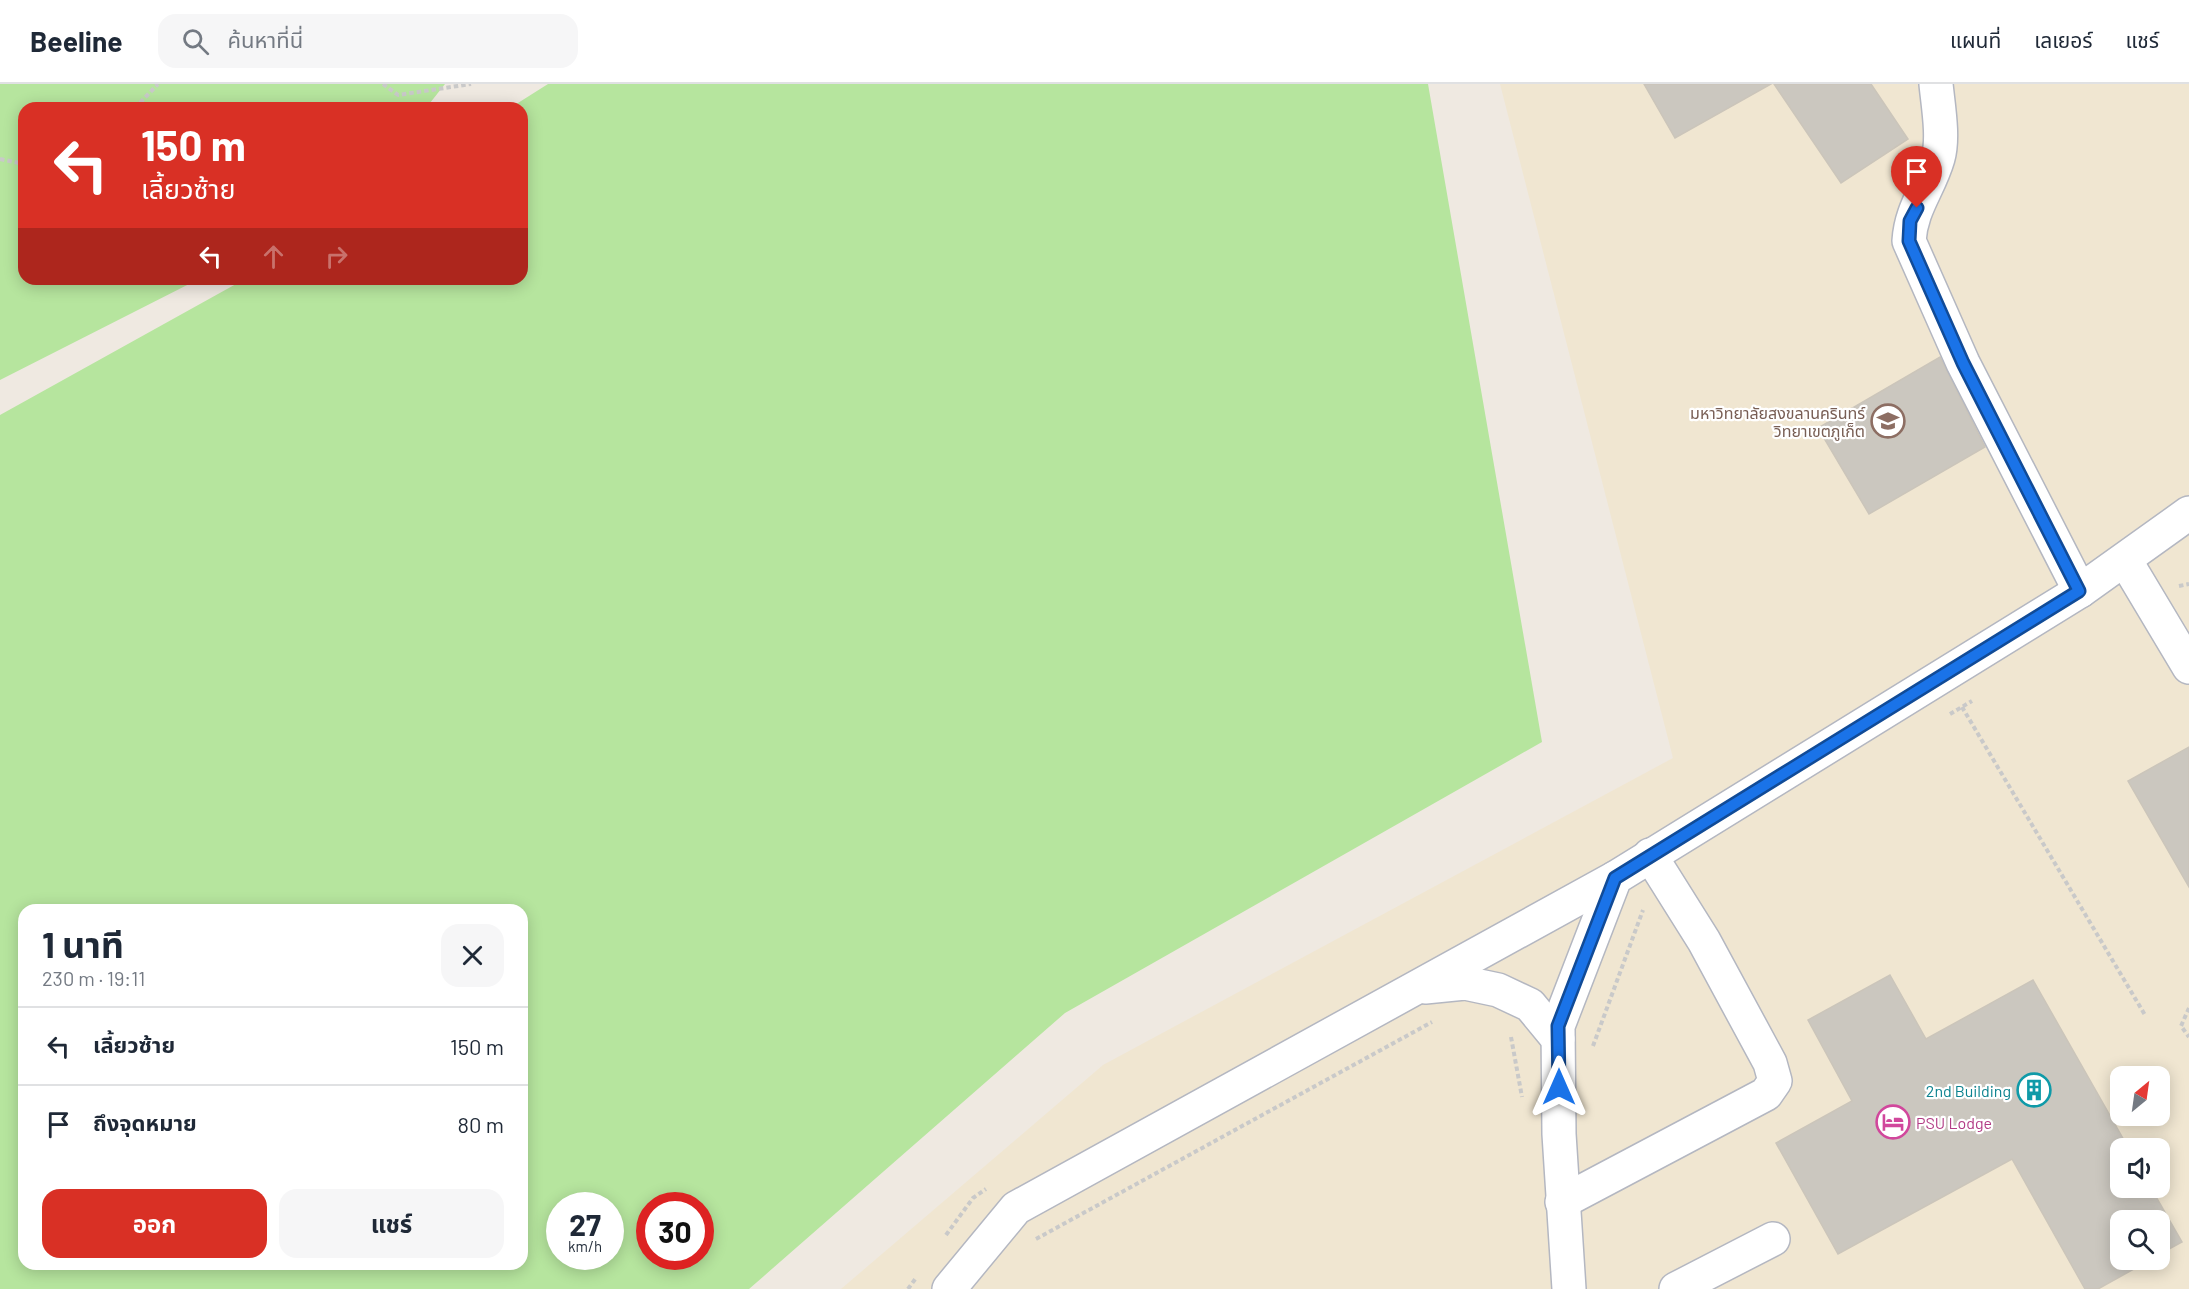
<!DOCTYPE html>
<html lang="th">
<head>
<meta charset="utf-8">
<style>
  body { margin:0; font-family:Barlow,"Noto Sans Thai",sans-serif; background:#f6f6f7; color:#1f2937; height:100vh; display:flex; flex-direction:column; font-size:22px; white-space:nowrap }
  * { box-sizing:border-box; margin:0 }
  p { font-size:20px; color:#747a83 }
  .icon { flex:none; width:33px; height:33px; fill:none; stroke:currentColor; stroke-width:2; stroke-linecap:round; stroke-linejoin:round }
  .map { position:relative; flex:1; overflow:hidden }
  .drawer { position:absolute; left:18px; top:820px; width:510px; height:366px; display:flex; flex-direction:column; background:#fff; border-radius:18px; box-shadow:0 3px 15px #0003 }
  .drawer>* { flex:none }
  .banner { position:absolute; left:18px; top:18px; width:510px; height:183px; border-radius:18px; box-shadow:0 3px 15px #0003; background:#d93025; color:#fff; overflow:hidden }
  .needle { width:39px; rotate:29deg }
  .buttons { position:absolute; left:2110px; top:982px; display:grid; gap:12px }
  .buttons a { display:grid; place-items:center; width:60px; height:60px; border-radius:12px; background:#fff; box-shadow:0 3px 15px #0003; font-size:30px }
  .speed { position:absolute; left:546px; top:1108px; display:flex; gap:12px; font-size:30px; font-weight:700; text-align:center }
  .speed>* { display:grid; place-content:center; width:78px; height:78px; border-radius:50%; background:#fff; box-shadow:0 3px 15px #0003; line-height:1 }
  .speed small { font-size:15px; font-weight:400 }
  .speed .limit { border:9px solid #d22; background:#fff; color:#111 }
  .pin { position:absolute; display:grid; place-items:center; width:51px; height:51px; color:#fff; margin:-62px -26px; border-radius:50% 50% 50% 0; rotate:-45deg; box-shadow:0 0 6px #0007 }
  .pin .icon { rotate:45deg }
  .me { position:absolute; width:66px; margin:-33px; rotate:0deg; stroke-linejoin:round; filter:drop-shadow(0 0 4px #0008) }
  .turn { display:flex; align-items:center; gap:21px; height:126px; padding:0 24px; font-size:27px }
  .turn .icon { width:78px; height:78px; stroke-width:2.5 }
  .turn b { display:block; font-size:42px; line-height:51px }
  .lanes { display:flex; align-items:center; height:57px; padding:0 24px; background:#0003; justify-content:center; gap:30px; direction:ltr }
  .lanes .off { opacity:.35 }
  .round { display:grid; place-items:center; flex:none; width:63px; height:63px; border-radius:18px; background:#f6f6f7 }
  .overview { display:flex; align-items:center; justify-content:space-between; height:102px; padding:0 24px }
  h1 { font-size:36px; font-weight:700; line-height:45px }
  .primary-button { display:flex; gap:12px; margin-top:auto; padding:12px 24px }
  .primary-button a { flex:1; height:69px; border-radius:18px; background:#d93025; color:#fff; font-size:24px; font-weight:700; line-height:69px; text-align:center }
  .primary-button a+a { background:#f6f6f7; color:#1f2937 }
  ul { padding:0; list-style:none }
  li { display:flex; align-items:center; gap:18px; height:78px; padding:0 24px; border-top:2px solid #e0e1e3 }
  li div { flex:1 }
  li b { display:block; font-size:22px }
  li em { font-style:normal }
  header { display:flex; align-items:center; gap:36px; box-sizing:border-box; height:84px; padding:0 30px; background:#fff; border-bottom:2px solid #e0e1e3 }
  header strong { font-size:28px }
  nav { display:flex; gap:33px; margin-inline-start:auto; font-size:21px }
  .search { width:420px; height:54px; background:#f6f6f7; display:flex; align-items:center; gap:15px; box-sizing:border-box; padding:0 21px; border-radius:18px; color:#747a83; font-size:22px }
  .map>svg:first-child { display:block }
</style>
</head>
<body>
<header>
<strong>Beeline</strong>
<div class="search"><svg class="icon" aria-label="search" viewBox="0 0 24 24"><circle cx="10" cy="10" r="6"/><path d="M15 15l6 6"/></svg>ค้นหาที่นี่</div>
<nav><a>แผนที่</a><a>เลเยอร์</a><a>แชร์</a></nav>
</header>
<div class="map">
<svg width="2189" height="1205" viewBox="0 0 2189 1205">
  <rect width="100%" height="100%" fill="#efe9e1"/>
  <path fill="#f0e6d1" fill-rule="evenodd" d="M 1500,0 L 2189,0 L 2189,1205 L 841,1205 L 1103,981 L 1673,674 ZM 2121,993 L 2160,993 L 2160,1032 L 2121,1032 ZM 2121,1065 L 2160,1065 L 2160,1104 L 2121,1104 ZM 2121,1137 L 2160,1137 L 2160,1176 L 2121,1176 Z"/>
  <g fill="#b6e59e" fill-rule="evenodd">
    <polygon points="0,0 445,0 426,24 24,24 24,195 199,195 0,296"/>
    <path d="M 548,0 L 1428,0 L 1542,658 L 1065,929 L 749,1205 L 0,1205 L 0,331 L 245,195 L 522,195 L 522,24 L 510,24 ZM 24,826 L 522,826 L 522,1180 L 24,1180 ZM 560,1122 L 610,1122 L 610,1173 L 560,1173 ZM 650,1122 L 700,1122 L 700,1173 L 650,1173 Z"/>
  </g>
  <g fill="#cbc7bf" stroke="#cbc5ba" stroke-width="1.5">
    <polygon points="1644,0 1771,0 1675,54"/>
    <polygon points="1774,0 1871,0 1908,55 1841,99"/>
    <polygon points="1940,273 1985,363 1869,430 1818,344"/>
    <polygon points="2189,663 2189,803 2128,697"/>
    <polygon points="1890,891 1926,955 2033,896 2129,1065 2121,1065 2121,1104 2151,1104 2182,1158 2160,1170 2160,1137 2121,1137 2121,1176 2150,1176 2098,1205 2085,1205 2012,1075 1838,1170 1776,1059 1852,1017 1808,936"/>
  </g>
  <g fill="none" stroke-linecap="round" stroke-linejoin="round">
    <defs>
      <g id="minor">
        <path d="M 1936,0 C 1938,21 1944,54 1938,74 C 1929,105 1911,124 1909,157 L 1963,279 L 2080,507"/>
        <polyline points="2125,476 2189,583"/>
        <polyline points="1425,903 1465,899 1498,906 1530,921 1558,955"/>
        <polyline points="1562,1118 1766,1010 1775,997 1770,979 1704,857 1650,771"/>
        <polyline points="949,1205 1016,1124 1615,794"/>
        <polyline points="1569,1205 1559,1050 1558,942 1615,794 2080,507 2189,429"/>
        <polyline points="1676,1205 1773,1155"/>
      </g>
    </defs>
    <use href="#minor" stroke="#b4b7c1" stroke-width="36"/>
    <g stroke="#c9c9c9" stroke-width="4" stroke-dasharray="4.5 3" stroke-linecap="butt">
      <polyline points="383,0 398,11 471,0"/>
      <polyline points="135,24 158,0"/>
      <polyline points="0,75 24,80"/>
      <polyline points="2179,502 2189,500"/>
      <polyline points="1962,623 2145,931"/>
      <polyline points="1950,630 1972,617"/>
      <polyline points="2189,924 2181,942 2189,953"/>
      <polyline points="1511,953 1522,1013"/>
      <polyline points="1593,962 1643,826"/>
      <polyline points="946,1151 973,1114 986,1105"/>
      <polyline points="1036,1155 1432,938"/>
      <polyline points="908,1205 916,1194"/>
    </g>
    <use href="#minor" stroke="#fff" stroke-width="33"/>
  </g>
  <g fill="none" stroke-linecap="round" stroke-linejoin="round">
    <defs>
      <polyline id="route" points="1559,1003 1558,942 1615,794 2079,507 1963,279 1909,157 1910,137 1917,124"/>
    </defs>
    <use href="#route" stroke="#114b97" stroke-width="15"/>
    <use href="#route" stroke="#1a73e8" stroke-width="10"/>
  </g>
  <defs>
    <symbol id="university-ring" viewBox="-11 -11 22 22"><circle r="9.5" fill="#fff" stroke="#8d6e63" stroke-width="1.5"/><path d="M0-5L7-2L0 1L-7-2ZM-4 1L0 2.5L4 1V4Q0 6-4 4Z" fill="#8d6e63"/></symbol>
    <symbol id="building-ring" viewBox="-11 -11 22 22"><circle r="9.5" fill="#fff" stroke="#0f9aa8" stroke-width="1.5"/><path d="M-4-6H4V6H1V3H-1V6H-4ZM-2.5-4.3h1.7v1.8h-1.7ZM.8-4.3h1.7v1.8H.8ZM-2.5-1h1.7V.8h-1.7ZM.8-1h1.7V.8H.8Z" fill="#0f9aa8"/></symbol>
    <symbol id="hotel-ring" viewBox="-11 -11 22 22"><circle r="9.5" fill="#fff" stroke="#d1479c" stroke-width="1.5"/><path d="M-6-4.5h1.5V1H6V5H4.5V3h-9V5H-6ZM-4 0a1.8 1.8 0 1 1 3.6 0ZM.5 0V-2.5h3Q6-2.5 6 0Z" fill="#d1479c"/></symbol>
  </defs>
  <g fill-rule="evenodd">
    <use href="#university-ring" x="1869" y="318" width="38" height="38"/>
    <use href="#building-ring" x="2015" y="987" width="38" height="38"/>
    <use href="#hotel-ring" x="1874" y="1019" width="38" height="38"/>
  </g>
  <g text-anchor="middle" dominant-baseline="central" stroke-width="4.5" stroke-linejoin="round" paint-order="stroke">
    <g font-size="16" fill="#785e54" stroke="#fff" text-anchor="end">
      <text x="1865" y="328">มหาวิทยาลัยสงขลานครินทร์<tspan x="1865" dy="18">วิทยาเขตภูเก็ต</tspan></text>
    </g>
    <g font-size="16" fill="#0d838f" stroke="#fff" text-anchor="end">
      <text x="2011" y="1006">2nd Building</text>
    </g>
    <g font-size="16" fill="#b23c85" stroke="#fff" text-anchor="start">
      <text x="1916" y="1038">PSU Lodge</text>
    </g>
  </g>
</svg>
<div class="buttons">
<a><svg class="needle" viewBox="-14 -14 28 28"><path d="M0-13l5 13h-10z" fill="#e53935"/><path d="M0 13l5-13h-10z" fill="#747a83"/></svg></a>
<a><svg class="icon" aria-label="sound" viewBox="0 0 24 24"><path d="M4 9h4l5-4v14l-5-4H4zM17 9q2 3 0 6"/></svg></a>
<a><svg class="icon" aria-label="search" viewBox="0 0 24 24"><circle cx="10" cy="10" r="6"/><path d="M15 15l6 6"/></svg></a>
</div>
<div class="speed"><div>27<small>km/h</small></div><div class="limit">30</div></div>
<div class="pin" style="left:1917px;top:124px;background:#d93025"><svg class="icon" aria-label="arrive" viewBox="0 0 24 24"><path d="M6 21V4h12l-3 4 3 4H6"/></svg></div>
<svg class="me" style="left:1559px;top:1003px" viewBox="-20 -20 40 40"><path d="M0-17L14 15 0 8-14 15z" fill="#1a73e8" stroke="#fff" stroke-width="4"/></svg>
<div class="banner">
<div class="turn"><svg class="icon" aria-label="left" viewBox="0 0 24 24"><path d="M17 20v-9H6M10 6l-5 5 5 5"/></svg><div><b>150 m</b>เลี้ยวซ้าย</div></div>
<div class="lanes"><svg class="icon" aria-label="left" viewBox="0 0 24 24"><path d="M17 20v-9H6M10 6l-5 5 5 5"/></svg><svg class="icon off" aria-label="ahead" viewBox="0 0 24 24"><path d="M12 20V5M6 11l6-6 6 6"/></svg><svg class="icon off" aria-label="right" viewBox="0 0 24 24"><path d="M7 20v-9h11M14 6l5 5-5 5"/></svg></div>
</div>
<section class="drawer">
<div class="overview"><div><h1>1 นาที</h1><p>230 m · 19:11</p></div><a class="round"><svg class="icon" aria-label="close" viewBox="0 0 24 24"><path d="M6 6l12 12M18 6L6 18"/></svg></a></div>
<ul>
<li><svg class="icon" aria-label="left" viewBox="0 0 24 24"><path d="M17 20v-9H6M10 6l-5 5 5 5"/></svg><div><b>เลี้ยวซ้าย</b></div><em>150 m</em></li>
<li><svg class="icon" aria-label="arrive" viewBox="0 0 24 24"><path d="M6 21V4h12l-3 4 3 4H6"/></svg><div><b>ถึงจุดหมาย</b></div><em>80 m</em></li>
</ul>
<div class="primary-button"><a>ออก</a><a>แชร์</a></div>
</section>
</div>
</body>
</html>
